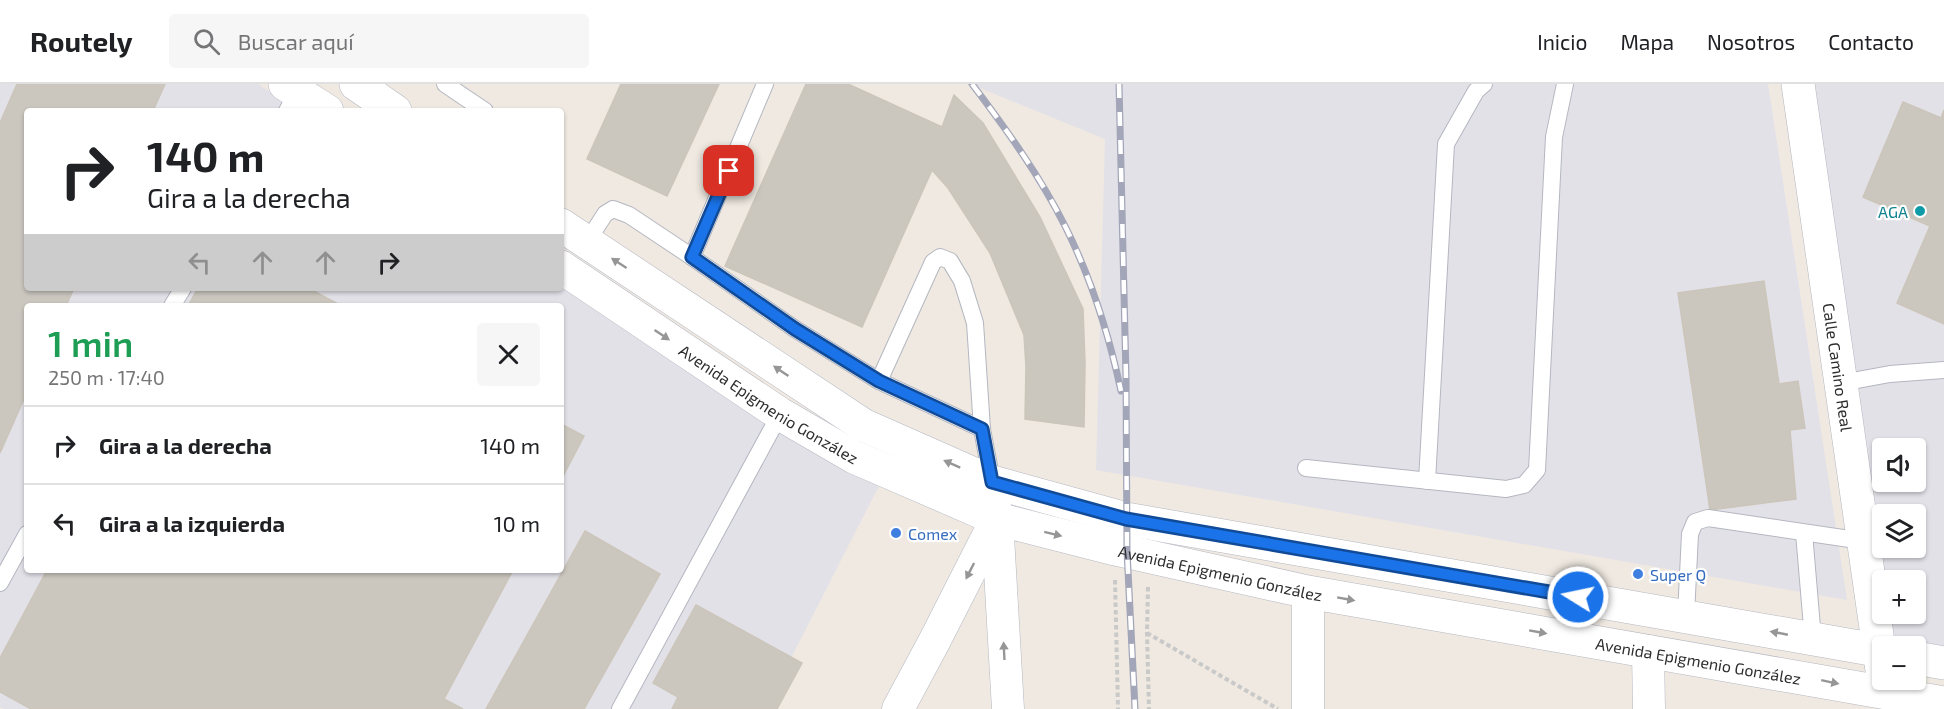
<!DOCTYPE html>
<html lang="es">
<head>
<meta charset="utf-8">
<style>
  body { margin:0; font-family:"Exo 2",sans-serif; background:#f6f6f6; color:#202124; height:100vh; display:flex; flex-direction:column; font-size:22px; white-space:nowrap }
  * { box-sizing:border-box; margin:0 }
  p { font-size:20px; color:#757577 }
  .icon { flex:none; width:33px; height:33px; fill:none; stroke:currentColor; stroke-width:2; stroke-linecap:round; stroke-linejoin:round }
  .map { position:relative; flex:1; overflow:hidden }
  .side { position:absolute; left:24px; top:219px; width:540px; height:270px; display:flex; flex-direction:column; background:#fff; border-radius:6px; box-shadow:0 2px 4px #0004 }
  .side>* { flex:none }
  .top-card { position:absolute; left:24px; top:24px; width:540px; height:183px; border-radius:6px; box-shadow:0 2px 4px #0004; background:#fff; color:#202124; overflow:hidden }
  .tools { position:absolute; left:1872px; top:354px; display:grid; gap:12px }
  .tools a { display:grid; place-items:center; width:54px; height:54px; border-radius:6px; background:#fff; box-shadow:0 2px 4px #0004; font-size:30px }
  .pin { position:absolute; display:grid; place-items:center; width:51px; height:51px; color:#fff; margin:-26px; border-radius:12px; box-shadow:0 3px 9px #0006 }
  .me { position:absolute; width:66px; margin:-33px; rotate:280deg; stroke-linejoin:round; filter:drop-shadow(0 0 4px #0008) }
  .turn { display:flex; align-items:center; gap:21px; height:126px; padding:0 24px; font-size:27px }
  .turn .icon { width:78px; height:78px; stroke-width:2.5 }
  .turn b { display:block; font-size:42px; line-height:51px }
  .lanes { display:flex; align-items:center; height:57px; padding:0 24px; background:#0003; justify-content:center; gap:30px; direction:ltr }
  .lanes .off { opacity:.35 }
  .round { display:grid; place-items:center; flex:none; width:63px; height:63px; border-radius:6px; background:#f6f6f6 }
  .headline { display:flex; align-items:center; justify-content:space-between; height:102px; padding:0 24px }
  h1 { font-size:36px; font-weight:600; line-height:45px; color:#1e9e55 }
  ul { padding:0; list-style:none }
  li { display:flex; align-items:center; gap:18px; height:78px; padding:0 24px; border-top:2px solid #e0e0e0 }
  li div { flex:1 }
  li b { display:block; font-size:22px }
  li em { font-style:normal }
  header { display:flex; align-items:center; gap:36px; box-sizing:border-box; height:84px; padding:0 30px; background:#fff; border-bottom:2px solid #e0e0e0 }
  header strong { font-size:28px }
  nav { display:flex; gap:33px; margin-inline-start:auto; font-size:21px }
  .search { width:420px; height:54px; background:#f6f6f6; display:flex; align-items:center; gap:15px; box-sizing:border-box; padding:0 21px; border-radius:6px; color:#757577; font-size:22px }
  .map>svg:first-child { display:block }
</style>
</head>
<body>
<header>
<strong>Routely</strong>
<div class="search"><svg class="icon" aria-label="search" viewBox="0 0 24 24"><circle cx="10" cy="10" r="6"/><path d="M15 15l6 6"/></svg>Buscar aquí</div>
<nav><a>Inicio</a><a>Mapa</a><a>Nosotros</a><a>Contacto</a></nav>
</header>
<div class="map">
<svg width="1944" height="625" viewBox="0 0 1944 625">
  <rect width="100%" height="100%" fill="#efe9e1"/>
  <g fill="#e3e1e8" fill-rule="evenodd">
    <path d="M 0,0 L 258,0 L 300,27 L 27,27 L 27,204 L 561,204 L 561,193 L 884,392 L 765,625 L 4,625 L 0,623 ZM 27,222 L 561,222 L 561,486 L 27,486 Z"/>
    <polygon points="970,0 1768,0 1847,516 1096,386 1105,55"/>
    <path d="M 1798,0 L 1944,0 L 1944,579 L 1916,562 L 1882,562 ZM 1882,364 L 1916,364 L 1916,398 L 1882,398 ZM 1882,430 L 1916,430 L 1916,464 L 1882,464 ZM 1882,496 L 1916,496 L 1916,530 L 1882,530 Z"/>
  </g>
  <g fill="#cbc7bf" stroke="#cbc5ba" stroke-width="1.5">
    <polygon points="17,0 165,0 153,27 27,27 27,204 74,204 66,222 27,222 27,308 0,369 0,39"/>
    <polygon points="621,0 719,0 667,112 587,75"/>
    <polygon points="806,0 848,0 942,43 954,11 983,39 1040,133 1083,225 1085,279 1084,343 1025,335 1026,283 1024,251 990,169 948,104 932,86 862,243 725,182"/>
    <polygon points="1903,18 1941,34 1944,26 1944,240 1897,219 1930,142 1863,113"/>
    <polygon points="1764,197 1779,300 1798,297 1805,344 1790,346 1796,415 1710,426 1678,209"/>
    <polygon points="198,204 308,204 342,222 188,222"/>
    <polygon points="561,340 584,352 561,396"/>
    <polygon points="585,447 660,490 584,625 486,625"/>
    <polygon points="47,486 513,486 444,615 463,625 31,625 0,608 0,574"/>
    <polygon points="696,521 802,579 777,625 672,625 678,613 653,599"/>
  </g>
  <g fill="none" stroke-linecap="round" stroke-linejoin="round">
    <defs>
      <g id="lane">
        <polyline points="445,0 485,27"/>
        <polyline points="287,27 297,8"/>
        <polyline points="587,158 605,130 613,125 629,131 692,173 765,0"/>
        <polyline points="692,173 795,245 879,297 982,345 992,398"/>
        <polyline points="172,222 183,204"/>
        <polyline points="879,297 933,178 940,173 950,177 962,197 975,239 982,345"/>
        <polyline points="1841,299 1890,290 1944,286"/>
        <polyline points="1306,384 1506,405 1524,401 1537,386 1554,53 1565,0"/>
        <polyline points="1427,397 1446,60 1476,7 1484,0"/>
        <polyline points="1804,449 1813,555"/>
        <polyline points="0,499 27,450"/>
        <polyline points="1686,531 1690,450 1695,438 1708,434 1863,457"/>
        <polyline points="620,625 780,330"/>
      </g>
      <g id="street">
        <polyline points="993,410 997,435 1008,625"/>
        <polyline points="1308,508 1308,625"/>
        <polyline points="1648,567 1649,625"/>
        <polyline points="898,625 935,556 996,436"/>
      </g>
      <g id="secondary">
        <polyline points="285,0 327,27"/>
        <polyline points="356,0 395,27"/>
        <path id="s1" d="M 1798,0 L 1882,586"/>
        <polyline points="561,141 863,341 992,398 1126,435 1882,567"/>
        <path id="s2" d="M 561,183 L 780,330 L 854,373 L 997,435 L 1115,465 L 1308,508 L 1944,619"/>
        <polyline points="1916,574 1944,579"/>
      </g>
    </defs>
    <use href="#lane" stroke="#b4b7c1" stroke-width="18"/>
    <use href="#street" stroke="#b4b7c1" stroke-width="33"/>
    <use href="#secondary" stroke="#b4b7c1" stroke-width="34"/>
    <g stroke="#c9c9c9" stroke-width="4" stroke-dasharray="4.5 3" stroke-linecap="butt">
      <polyline points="1115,496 1118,625"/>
      <polyline points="1148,503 1147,549 1149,625"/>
      <polyline points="1147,549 1278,625"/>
    </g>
    <use href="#lane" stroke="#fff" stroke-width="16"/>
    <use href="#street" stroke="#fff" stroke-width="32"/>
    <use href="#secondary" stroke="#fff" stroke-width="33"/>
    <defs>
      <g id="rail">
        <path d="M 972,0 C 1006,45 1040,92 1065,142 C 1091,194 1109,251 1121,307"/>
        <polyline points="1119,0 1126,293 1127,467 1135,625"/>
      </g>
    </defs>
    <use href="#rail" stroke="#a3a6b8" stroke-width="7"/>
    <use href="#rail" stroke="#fff" stroke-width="4.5" stroke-dasharray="14" stroke-linecap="butt"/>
  </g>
  <defs><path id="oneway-solid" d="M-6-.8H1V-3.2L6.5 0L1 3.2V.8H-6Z" transform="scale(1.5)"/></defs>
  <g fill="#969696">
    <use href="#oneway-solid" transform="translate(619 179) rotate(-147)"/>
    <use href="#oneway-solid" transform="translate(662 251) rotate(34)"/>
    <use href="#oneway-solid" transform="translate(781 287) rotate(-146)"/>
    <use href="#oneway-solid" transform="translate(952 380) rotate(-156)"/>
    <use href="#oneway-solid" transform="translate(1053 450) rotate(14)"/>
    <use href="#oneway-solid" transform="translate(970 487) rotate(117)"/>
    <use href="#oneway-solid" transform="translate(1346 515) rotate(10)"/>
    <use href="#oneway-solid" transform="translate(1538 548) rotate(10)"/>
    <use href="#oneway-solid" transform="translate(1779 549) rotate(-169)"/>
    <use href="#oneway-solid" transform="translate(1004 567) rotate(-93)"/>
    <use href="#oneway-solid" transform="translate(1830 598) rotate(12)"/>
  </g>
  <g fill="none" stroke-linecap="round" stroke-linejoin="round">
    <defs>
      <polyline id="route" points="729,87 692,173 795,245 879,297 982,345 992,398 1126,435 1578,513"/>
    </defs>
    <use href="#route" stroke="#114b97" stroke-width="15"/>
    <use href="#route" stroke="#1a73e8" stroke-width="10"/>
  </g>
  <circle fill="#0f9aa8" stroke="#fff" stroke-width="2" cx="1920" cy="127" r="6"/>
  <g fill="#3f7fe0" stroke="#fff" stroke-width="2">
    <circle cx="896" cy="449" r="6"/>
    <circle cx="1638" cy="490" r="6"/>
  </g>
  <g text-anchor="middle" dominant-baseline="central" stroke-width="4.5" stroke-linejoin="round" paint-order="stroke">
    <g font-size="16" fill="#0d838f" stroke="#fff" text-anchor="end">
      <text x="1908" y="127">AGA</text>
    </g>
    <g font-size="16" fill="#2e2e2e" stroke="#fff">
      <text stroke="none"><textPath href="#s1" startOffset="286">Calle Camino Real</textPath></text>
      <text stroke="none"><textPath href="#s2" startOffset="249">Avenida Epigmenio González</textPath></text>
      <text stroke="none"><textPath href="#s2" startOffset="735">Avenida Epigmenio González</textPath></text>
      <text stroke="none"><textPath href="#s2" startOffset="1221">Avenida Epigmenio González</textPath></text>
    </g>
    <g font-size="16" fill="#366cbe" stroke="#fff" text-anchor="start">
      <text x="908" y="449">Comex</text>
      <text x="1650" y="490">Super Q</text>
    </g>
  </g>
</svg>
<div class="tools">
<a><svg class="icon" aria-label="sound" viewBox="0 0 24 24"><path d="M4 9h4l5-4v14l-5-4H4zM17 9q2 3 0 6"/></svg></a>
<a><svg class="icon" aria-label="layers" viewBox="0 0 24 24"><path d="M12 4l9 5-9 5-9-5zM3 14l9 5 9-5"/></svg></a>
<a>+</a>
<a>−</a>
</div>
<div class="pin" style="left:729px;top:87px;background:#d93025"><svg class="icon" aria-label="arrive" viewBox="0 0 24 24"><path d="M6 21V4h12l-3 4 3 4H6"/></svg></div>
<svg class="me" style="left:1578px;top:513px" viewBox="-20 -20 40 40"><circle r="17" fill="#1a73e8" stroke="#fff" stroke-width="3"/><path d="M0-11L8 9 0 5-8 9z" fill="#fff"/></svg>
<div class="top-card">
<div class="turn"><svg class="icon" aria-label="right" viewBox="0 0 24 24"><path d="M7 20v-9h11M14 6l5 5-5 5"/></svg><div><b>140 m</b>Gira a la derecha</div></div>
<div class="lanes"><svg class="icon off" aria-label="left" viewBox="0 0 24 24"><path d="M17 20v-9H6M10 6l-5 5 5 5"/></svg><svg class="icon off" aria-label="ahead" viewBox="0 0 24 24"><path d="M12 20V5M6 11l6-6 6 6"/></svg><svg class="icon off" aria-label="ahead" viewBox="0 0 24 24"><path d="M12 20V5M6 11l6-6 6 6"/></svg><svg class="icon" aria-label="right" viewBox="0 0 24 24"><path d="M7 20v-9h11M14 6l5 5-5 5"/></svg></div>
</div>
<section class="side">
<div class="headline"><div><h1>1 min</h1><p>250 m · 17:40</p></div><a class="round"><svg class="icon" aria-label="close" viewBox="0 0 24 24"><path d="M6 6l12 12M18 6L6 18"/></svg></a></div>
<ul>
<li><svg class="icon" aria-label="right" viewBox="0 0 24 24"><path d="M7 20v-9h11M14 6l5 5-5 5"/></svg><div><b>Gira a la derecha</b></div><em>140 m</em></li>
<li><svg class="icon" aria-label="left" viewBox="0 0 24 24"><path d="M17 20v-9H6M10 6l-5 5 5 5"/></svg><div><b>Gira a la izquierda</b></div><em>10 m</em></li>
</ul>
</section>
</div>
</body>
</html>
